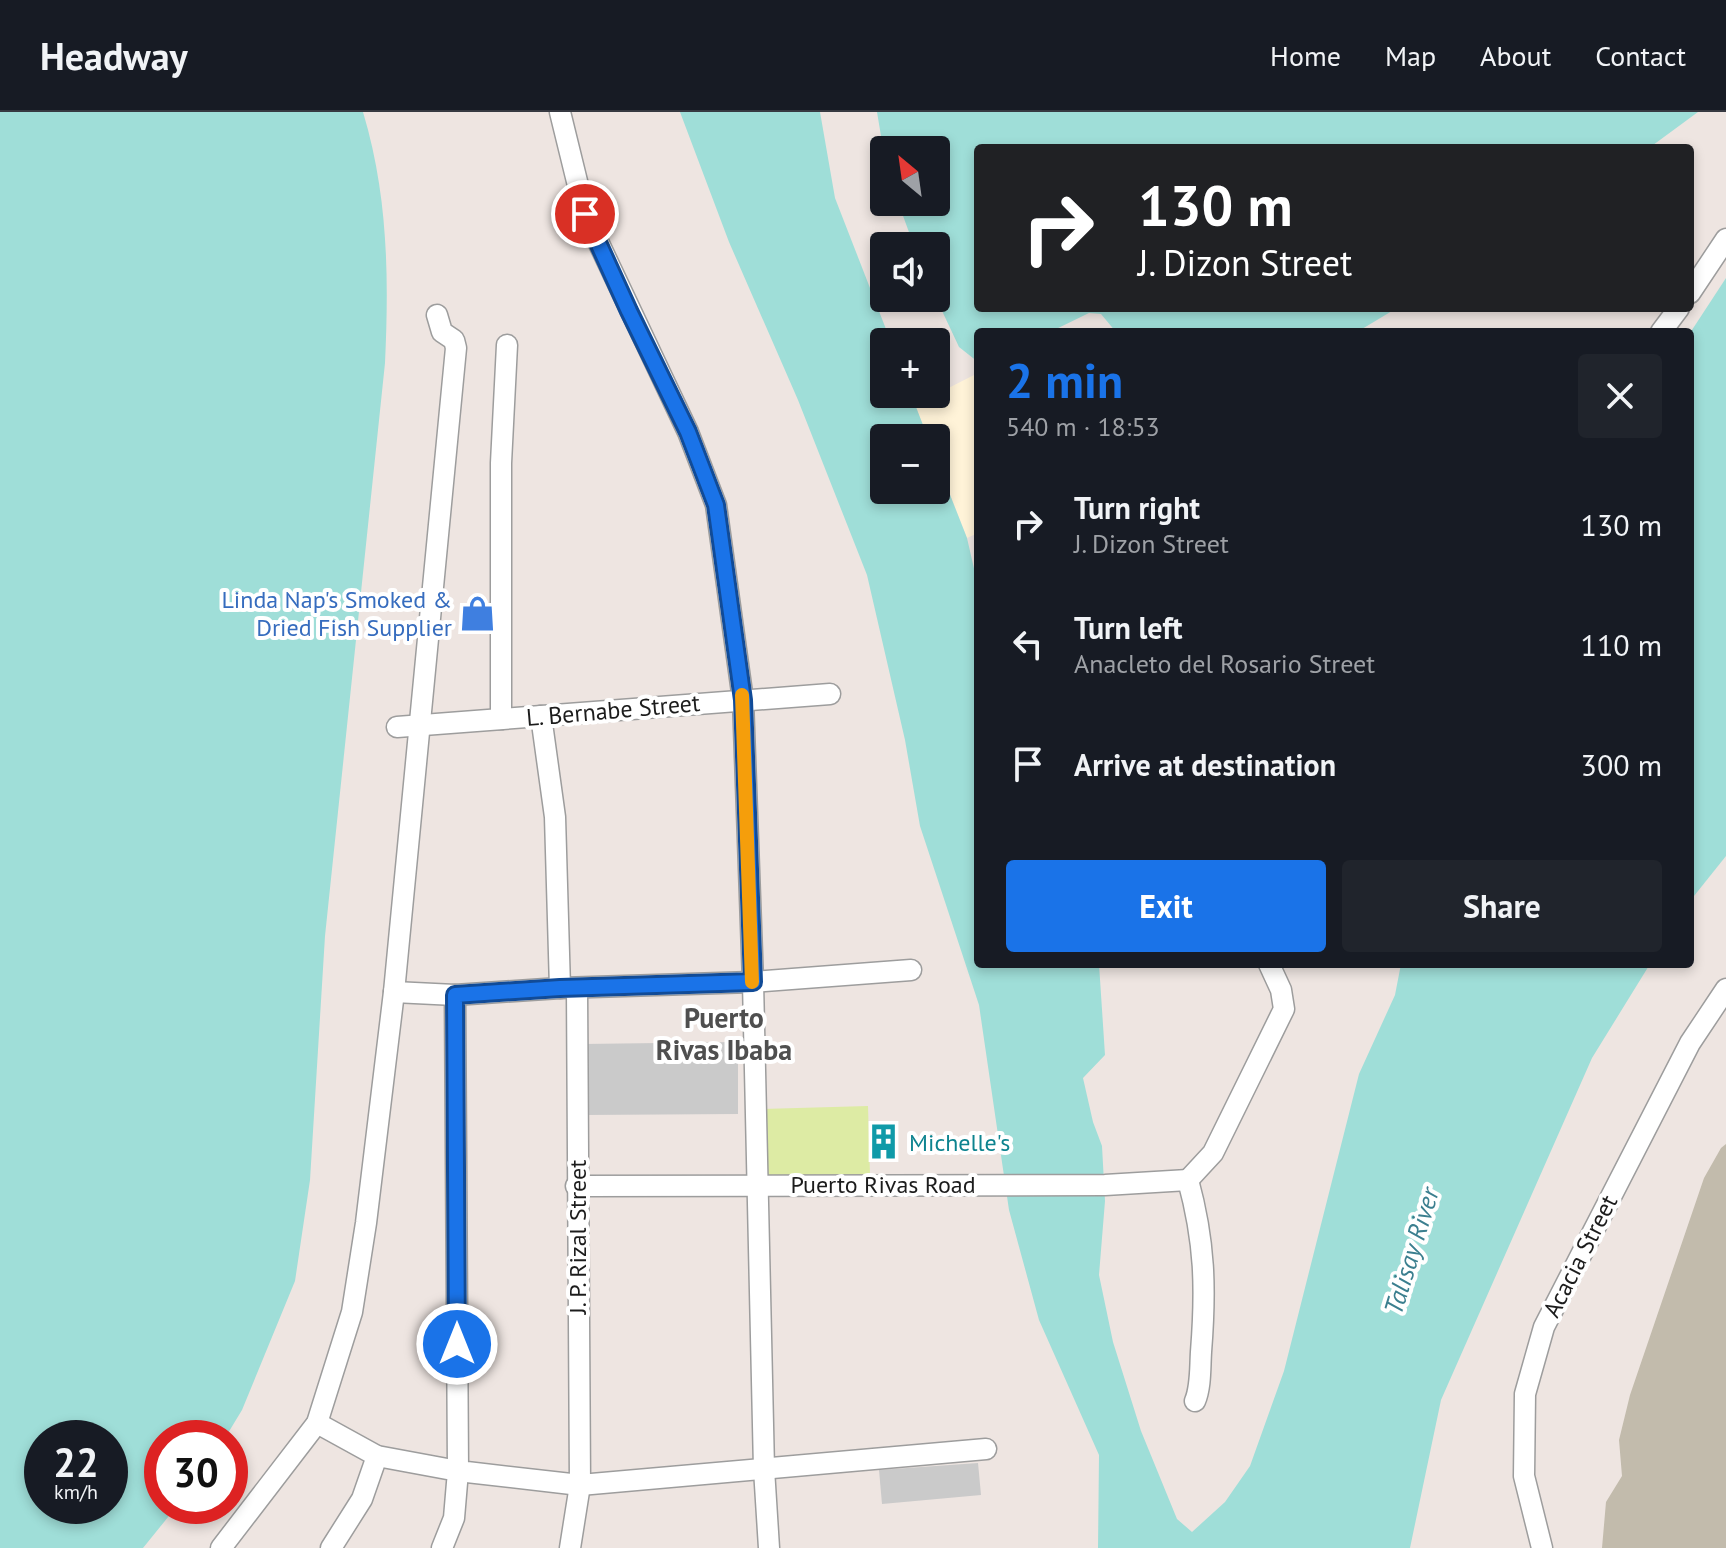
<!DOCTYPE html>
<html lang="en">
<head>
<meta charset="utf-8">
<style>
  body { margin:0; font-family:"PT Sans",sans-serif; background:#20242c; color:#f1f3f6; height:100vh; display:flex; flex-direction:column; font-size:30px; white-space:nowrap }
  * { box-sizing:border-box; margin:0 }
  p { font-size:26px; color:#9ea1a6 }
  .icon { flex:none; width:44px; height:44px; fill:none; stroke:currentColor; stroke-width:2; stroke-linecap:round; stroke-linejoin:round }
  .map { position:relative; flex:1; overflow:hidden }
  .drawer { position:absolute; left:974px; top:216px; width:720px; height:640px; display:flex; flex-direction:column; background:#171b24; border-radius:8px; box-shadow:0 4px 12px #0003 }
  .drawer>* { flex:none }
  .guide { position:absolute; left:974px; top:32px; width:720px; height:168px; border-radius:8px; box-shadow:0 4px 12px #0003; background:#202124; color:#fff; overflow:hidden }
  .needle { width:52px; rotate:331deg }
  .buttons { position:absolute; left:870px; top:24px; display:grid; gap:16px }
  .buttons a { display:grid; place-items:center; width:80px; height:80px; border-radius:8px; background:#171b24; box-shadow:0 4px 12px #0003; font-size:40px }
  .speed { position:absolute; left:24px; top:1308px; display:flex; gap:16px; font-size:40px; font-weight:700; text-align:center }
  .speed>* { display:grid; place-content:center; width:104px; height:104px; border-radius:50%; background:#171b24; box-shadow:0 4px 12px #0003; line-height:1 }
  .speed small { font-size:20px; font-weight:400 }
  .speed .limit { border:12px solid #d22; background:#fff; color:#111 }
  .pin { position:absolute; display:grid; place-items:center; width:68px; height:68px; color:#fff; margin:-34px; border:4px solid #fff; border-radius:50%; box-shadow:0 2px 8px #0007 }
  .me { position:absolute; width:88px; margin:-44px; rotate:0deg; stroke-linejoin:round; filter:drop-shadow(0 0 6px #0008) }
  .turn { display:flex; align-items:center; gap:28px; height:168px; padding:0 32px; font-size:36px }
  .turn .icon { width:104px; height:104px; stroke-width:2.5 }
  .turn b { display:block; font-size:56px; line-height:68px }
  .round { display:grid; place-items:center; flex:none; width:84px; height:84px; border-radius:8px; background:#20242c }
  .head { display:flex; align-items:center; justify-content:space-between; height:136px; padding:0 32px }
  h1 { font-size:48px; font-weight:700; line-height:60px; color:#1a73e8 }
  .button { display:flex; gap:16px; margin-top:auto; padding:16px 32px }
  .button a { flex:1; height:92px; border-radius:8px; background:#1a73e8; color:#fff; font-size:32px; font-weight:700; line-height:92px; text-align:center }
  .button a+a { background:#20242c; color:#f1f3f6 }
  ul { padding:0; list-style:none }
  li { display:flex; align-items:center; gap:24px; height:120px; padding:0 32px }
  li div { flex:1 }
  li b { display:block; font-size:30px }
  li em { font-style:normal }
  header { display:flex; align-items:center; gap:48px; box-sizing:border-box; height:112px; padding:0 40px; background:#171b24; border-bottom:2px solid #363941 }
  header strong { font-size:38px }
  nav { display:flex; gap:44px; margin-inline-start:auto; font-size:28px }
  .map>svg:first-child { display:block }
</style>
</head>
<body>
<header>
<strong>Headway</strong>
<nav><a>Home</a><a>Map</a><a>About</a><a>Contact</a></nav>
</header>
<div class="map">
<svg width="1726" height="1436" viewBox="0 0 1726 1436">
  <rect width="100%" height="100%" fill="#eee5e1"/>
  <polygon fill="#fff3d8" points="978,261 978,421 967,426 936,347 936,326 928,326 915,293"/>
  <g fill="#cacaca">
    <polygon points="738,930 738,1002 584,1003 582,932"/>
    <polygon points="978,1351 981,1383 882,1392 879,1358"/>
  </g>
  <polygon fill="#c2bbac" points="1726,1032 1726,1436 1602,1436 1606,1390 1622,1364 1619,1328 1630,1283 1704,1066 1721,1036"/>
  <polygon fill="#ddeba4" points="868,994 870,1063 760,1067 759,997"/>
  <g fill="#9fded8" fill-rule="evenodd">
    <path d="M 0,0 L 363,0 C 388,83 389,165 385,251 L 325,824 L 310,1068 L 295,1169 L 242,1298 L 225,1326 L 162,1326 L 162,1394 L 177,1394 L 143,1436 L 0,1436 ZM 42,1326 L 110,1326 L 110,1394 L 42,1394 Z"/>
    <polygon points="680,0 820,0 835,86 891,230 884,230 884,282 911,282 928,326 884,326 884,378 936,378 936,347 967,426 978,474 978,852 1099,852 1105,943 1083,966 1093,1010 1102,1034 1105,1089 1099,1163 1113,1230 1141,1319 1177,1407 1192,1420 1225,1390 1250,1354 1284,1259 1359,962 1395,883 1401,852 1650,852 1592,946 1441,1288 1410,1436 1098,1436 1099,1343 1039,1208 1009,1098 979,893 920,714 905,628 867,463 798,288 729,130"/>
    <polygon points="877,0 1698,0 1649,36 978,36 978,196 1397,196 1357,220 1116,220 1101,202 1089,201 1050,220 978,220 978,250 959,235 936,186 936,134 914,134 898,90 936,90 936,38 884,38 884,42"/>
    <polygon points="1726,166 1726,744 1690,789 1690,221"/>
  </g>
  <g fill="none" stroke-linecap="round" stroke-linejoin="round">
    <defs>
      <g id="minor">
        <polyline points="560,0 585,102 688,320 716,393 743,588 753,870 764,1357 769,1436"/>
        <polyline points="1690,181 1726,127"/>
        <polyline points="1661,220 1679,196"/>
        <polyline points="541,604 555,705 560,876"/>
        <polyline points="501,607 501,351 507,233"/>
        <polyline points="397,615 830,582"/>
        <polyline points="394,880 455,883 560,876 753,870 911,858"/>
        <polyline points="455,883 458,1359 580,1373 986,1337"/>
        <polyline points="1188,1068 1213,1041 1284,897 1281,878 1269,852"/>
        <path d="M 1188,1068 C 1205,1130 1206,1177 1201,1240 C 1200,1256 1201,1275 1195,1289"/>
        <polyline points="576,1074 1105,1073 1188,1068"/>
        <polyline points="317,1311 377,1344 458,1359 454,1406 442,1436"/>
        <polyline points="221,1436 317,1311 352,1200 366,1111 394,880 456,236 454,228 442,220 437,203"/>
        <polyline points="331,1436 362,1387 377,1344"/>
        <polyline points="570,1436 580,1373 577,877"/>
        <polyline points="1542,1436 1524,1364 1525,1282 1544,1215 1690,931 1726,877"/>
      </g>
    </defs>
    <use href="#minor" stroke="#9d9d9d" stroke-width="23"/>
    <use href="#minor" stroke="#fff" stroke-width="20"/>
  </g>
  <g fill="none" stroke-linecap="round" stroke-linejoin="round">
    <defs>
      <polyline id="route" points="457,1232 455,883 560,876 753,870 743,588 716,393 688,320 629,199 585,102"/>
    </defs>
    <use href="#route" stroke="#114b97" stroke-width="20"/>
    <use href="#route" stroke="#1a73e8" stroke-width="14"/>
    <polyline stroke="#f59e0b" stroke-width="14" points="742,583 752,870"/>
  </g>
  <defs>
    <symbol id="shop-bare" viewBox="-9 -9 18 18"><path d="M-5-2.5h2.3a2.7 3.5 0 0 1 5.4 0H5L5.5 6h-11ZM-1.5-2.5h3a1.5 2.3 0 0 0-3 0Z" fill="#3f7fe0" stroke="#fff" stroke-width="2.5" paint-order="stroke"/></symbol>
    <symbol id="building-bare" viewBox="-9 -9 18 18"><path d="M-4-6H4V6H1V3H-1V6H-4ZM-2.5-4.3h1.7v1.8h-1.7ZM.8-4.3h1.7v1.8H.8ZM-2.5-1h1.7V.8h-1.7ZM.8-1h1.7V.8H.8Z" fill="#0f9aa8" stroke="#fff" stroke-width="2.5" paint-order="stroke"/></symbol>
  </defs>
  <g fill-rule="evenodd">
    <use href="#shop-bare" x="452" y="476" width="51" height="51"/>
    <use href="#building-bare" x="858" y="1004" width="51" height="51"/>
  </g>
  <g text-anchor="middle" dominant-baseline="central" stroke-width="8" stroke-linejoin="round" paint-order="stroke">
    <g font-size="24" fill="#366cbe" stroke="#fff" text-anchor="end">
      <text x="452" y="487">Linda Nap's Smoked &amp;<tspan x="452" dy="28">Dried Fish Supplier</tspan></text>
    </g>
    <g font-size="24" fill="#1c1c1c" stroke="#fff">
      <text transform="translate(613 598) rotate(-5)">L. Bernabe Street</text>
      <text x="883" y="1072">Puerto Rivas Road</text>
      <text transform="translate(577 1125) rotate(-90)">J. P. Rizal Street</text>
      <text transform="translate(1580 1144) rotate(-63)">Acacia Street</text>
    </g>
    <g font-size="24" fill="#0d838f" stroke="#fff" text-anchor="start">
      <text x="909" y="1030">Michelle's</text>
    </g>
    <g font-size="26" font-style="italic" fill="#3b7f8f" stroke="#fff">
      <text transform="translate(1411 1139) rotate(-73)">Talisay River</text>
    </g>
    <g font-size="28" font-weight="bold" fill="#4f4f4f" stroke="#fff">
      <text x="724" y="905">Puerto<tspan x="724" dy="32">Rivas Ibaba</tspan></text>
    </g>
  </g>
</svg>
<div class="buttons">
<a><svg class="needle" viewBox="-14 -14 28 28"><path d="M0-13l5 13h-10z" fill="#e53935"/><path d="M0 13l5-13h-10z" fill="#9ea1a6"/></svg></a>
<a><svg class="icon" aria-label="sound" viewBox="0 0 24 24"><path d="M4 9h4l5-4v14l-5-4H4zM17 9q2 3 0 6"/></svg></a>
<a>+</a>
<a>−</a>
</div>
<div class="speed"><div>22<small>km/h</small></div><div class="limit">30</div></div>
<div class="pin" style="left:585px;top:102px;background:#d93025"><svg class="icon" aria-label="arrive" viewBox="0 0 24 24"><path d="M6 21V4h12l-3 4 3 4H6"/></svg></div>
<svg class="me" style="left:457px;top:1232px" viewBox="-20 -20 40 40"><circle r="17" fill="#1a73e8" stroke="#fff" stroke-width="3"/><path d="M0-11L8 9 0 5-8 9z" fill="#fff"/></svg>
<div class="guide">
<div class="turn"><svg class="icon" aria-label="right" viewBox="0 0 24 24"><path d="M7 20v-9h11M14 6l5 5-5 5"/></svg><div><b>130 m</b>J. Dizon Street</div></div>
</div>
<section class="drawer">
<div class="head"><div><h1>2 min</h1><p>540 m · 18:53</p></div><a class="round"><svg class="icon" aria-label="close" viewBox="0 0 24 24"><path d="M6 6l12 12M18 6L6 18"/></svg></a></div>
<ul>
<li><svg class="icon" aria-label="right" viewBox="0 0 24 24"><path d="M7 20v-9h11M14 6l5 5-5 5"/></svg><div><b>Turn right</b><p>J. Dizon Street</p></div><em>130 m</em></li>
<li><svg class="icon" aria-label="left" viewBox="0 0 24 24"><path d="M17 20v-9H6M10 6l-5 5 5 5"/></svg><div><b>Turn left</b><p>Anacleto del Rosario Street</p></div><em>110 m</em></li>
<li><svg class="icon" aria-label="arrive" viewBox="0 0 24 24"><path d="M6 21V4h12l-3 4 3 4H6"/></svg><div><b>Arrive at destination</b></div><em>300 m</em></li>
</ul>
<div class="button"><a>Exit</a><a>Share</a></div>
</section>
</div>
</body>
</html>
